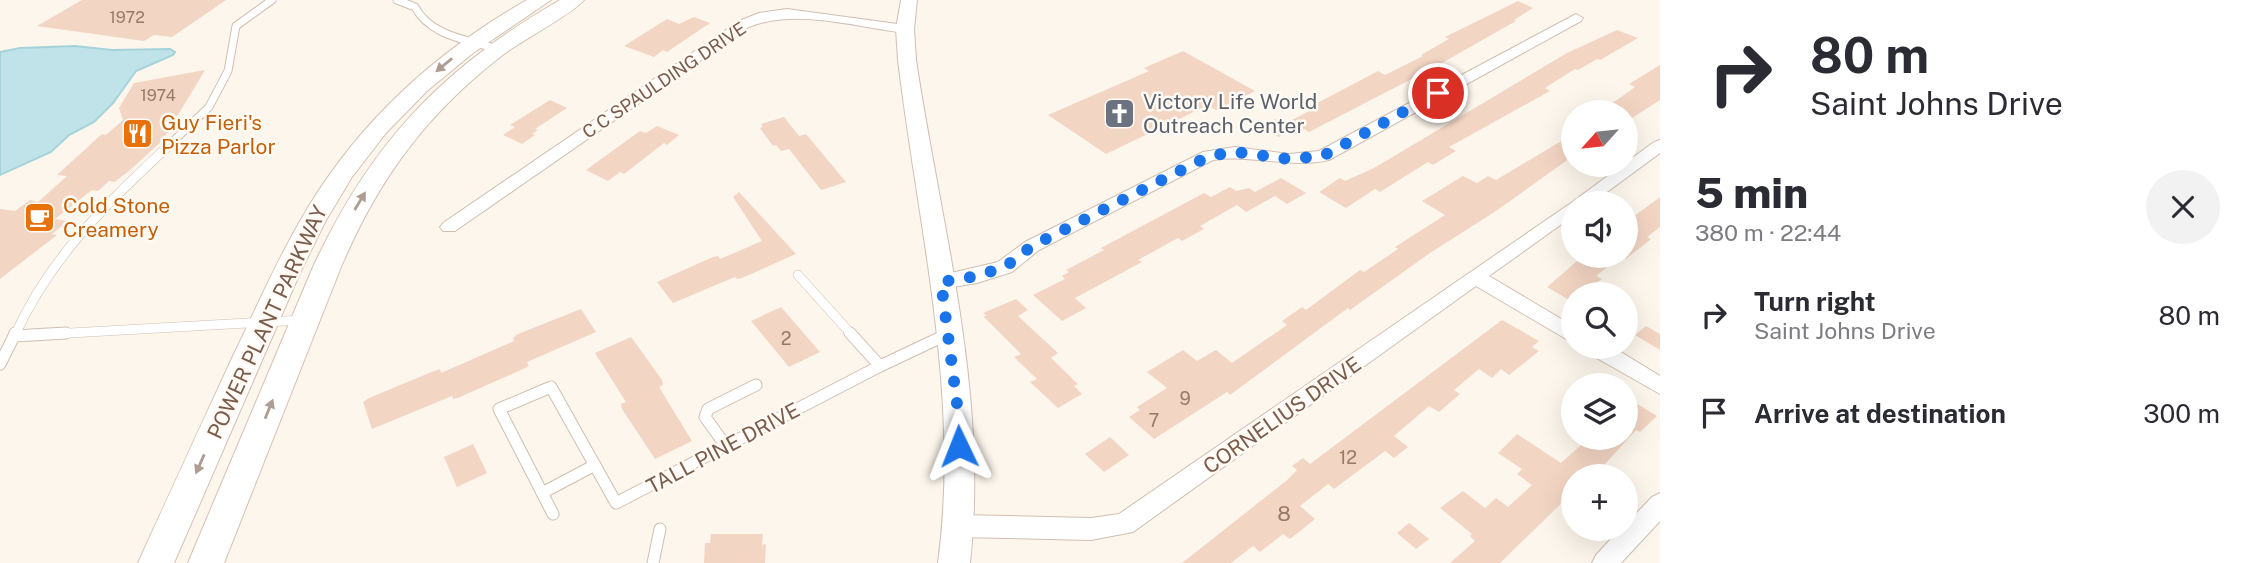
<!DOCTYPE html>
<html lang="en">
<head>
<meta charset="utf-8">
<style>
  body { margin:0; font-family:"Public Sans",sans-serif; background:#f2f2f3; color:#2b2b33; height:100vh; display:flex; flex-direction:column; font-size:26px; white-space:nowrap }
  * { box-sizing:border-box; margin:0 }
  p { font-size:23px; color:#7c7c81 }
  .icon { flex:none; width:38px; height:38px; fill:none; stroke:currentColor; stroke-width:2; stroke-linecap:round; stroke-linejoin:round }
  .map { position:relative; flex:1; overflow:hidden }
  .sheet { display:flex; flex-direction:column; background:#fff; width:595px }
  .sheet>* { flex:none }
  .guide { background:#fff; color:#2b2b33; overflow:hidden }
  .needle { width:46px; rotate:243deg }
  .buttons { position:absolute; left:1561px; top:100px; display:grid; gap:14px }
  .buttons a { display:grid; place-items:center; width:77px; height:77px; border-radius:50%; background:#fff; box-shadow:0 7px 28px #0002; font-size:35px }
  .pin { position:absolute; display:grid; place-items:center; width:60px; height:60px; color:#fff; margin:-30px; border:4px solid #fff; border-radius:50%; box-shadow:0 2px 7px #0007 }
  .me { position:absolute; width:77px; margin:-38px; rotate:358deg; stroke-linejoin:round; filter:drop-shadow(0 0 5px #0008) }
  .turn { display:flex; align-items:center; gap:24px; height:147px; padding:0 35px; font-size:32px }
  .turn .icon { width:91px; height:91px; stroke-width:2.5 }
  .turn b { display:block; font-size:49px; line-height:60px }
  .round { display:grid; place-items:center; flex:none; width:74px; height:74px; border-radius:37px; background:#f2f2f3 }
  .headline { display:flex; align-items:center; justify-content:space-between; height:119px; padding:0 35px }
  h1 { font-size:42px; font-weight:800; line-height:52px }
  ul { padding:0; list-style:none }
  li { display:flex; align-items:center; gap:21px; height:98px; padding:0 35px }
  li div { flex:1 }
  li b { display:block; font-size:26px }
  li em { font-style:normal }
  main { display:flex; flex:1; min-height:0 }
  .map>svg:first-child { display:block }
</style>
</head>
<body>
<main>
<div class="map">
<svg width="1660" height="563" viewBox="0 0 1660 563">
  <rect width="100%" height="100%" fill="#fdf6ec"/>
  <polygon fill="#bfe3e8" stroke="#a5d3da" stroke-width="2" points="75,46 112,50 170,49 175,52 173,55 136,71 113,103 94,122 69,135 51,152 0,175 0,52 20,48"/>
  <g fill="#f3d5c3">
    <polygon points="82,0 226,0 172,37 154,35 144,41 37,26"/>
    <polygon points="1518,1 1533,8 1514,20 1516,21 1433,68 1309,132 1290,121 1313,109 1310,107 1378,71 1385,75 1423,56 1421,55 1449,39 1445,37"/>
    <polygon points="694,17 710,23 667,52 663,50 654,57 624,46 667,19 679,24"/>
    <polygon points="1617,30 1638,38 1600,60 1597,59 1578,70 1575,69 1545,88 1550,91 1449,147 1456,151 1433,165 1428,162 1380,192 1375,189 1346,208 1319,192 1340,178 1345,181 1374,168 1567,53"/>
    <polygon points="1183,51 1255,91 1216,110 1208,105 1106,154 1048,115 1149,71 1144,68"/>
    <polygon points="1660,65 1660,100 1626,122 1626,112 1600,112 1635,87 1629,84"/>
    <polygon points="205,70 178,115 161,130 170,131 160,140 163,140 129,171 114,182 109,181 98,191 92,190 55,219 68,221 52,234 57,235 0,279 0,209 15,211 30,200 38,202 67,176 57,175 102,134 106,135 123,120 119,108 134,83"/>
    <polygon points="550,100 567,108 535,129 538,130 532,134 535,135 522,144 503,135 515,127 510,125"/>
    <polygon points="784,117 799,136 806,134 846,182 821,190 789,149 781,151 776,145 773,146 760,128 763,127 761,124"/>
    <polygon points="1275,119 1293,129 1279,137 1260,127"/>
    <polygon points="657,126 679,135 667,145 664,143 624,174 620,172 608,181 586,170 640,131 646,133"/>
    <polygon points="1573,134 1573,156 1496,211 1430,253 1350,310 1348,308 1230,395 1227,392 1154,439 1129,417 1140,410 1137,407 1167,388 1147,372 1183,350 1197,361 1216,350 1232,363 1287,325 1282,321 1302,307 1306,310 1360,270 1364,272 1398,249 1395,247 1445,215 1422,201 1463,176 1477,183 1488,176 1496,180"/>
    <polygon points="1281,178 1306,193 1287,204 1275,196 1246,212 1237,205 1200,226 1204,229 1182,241 1178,238 1138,260 1142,262 1075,298 1086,308 1062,321 1033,295 1065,279 1062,276 1069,272 1066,270 1104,250 1101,248 1204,193 1211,197 1230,187 1236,191 1249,188 1255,192"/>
    <polygon points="739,192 796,254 742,278 737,279 735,277 673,303 657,282 713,257 718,256 720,259 762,241 733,197"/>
    <polygon points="1660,197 1660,227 1647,237 1651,239 1626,259 1626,222"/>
    <polygon points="1583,256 1621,256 1596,276 1602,279 1592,286 1607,294 1573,294 1569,300 1547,287"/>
    <polygon points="1016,299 1028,310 1018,316 1058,353 1051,358 1078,384 1074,386 1082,394 1058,408 1030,382 1037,379 1014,357 1021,354 984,317 986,315 983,313"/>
    <polygon points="781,307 820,352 789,367 751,321"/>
    <polygon points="581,309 596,332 527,362 529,366 523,369 460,397 453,399 452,396 372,429 363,402 369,398 434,371 440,369 441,373 514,341 513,338 518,334"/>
    <polygon points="1502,320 1539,341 1532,347 1539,351 1509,375 1501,369 1492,378 1479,369 1454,390 1460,394 1439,412 1429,406 1394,436 1408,447 1394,458 1385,451 1334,489 1328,484 1300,506 1315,519 1290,539 1283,534 1260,552 1253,546 1231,563 1182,563 1286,481 1297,470 1292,466 1303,458 1310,464"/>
    <polygon points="1646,326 1660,334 1660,350 1635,335"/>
    <polygon points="631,337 662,380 663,385 659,387 692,441 655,459 622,409 621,404 626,402 595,353"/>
    <polygon points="1626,397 1657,416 1640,432 1636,430 1594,476 1573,476 1573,492 1500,563 1450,563 1475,541 1470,536 1472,534 1440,508 1463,491 1485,508 1496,498 1508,507 1532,485 1517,474 1522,469 1498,453 1517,434 1561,463 1589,438 1626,438"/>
    <polygon points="1110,437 1129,455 1104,472 1085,454"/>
    <polygon points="473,444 487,473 457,487 444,457"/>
    <polygon points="1409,523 1429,539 1416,549 1397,533"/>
    <polygon points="711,534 763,534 762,545 766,544 765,563 704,563 705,543 710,543"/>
  </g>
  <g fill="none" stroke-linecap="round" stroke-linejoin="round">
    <defs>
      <g id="service-far2">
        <path d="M 397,0 L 415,7 C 430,36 468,40 497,49"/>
        <polyline points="164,150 209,107 228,71 236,26 272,0"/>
      </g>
      <g id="service-far1">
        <polyline points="798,275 852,335"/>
        <path d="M 15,335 C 51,256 104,207 166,148"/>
        <polyline points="35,335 301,320"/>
      </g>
      <g id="service">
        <polyline points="850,333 880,366"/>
        <polyline points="14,336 15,333"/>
        <polyline points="0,364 14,336 66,333"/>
        <polyline points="726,446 705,417 708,409 756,385"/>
        <polyline points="542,493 595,465"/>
        <polyline points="553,514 499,409 551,387 616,503 880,366 948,334"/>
        <polyline points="653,563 660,529"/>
      </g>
      <g id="minor">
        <path d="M 787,9 L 905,25 L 912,29 L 905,33 C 856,27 795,8 749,27 L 455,231 L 443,231 L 440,227 L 443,223 L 739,21 L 759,13 Z"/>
        <path d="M 1576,14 L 1583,18 L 1581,21 L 1329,160 C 1290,169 1252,154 1213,160 L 1039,250 L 1012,272 L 977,283 L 941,289 L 934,287 L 931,282 L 934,277 L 998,262 L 1025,242 L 1203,152 L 1235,147 L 1289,154 L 1319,151 Z"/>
        <polygon points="1660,140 1660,153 1592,203 1573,203 1573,216 1489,276 1573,326 1573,343 1476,286 1133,532 1091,540 960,537 951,534 948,526 951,518 960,515 1091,518 1119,514 1571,203 1654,142"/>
        <polygon points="1583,346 1611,346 1660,376 1660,394 1586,352"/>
        <polygon points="1660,493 1660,521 1621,563 1592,563 1596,555 1621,528 1626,528 1626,524 1652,497"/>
      </g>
      <path id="tertiary" d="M 901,0 L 917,0 L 914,29 L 916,60 C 941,226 989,394 970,563 L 938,563 C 961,395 918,227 898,60 L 896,29 Z"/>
      <g id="secondary">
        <path d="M 527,0 L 551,0 L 473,53 L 427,91 L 386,133 L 352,177 L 325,222 L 300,273 L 174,563 L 138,563 C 169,494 201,425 233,356 C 255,311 274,266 299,223 C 353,127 432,54 527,0 Z"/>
        <path d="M 560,0 L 584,0 C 574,13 521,41 504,54 C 427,113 379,178 341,267 L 224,563 L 188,563 L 313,267 C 370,144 442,68 560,0 Z"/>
      </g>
    </defs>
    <use href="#service-far2" stroke="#d1beb0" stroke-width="9"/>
    <use href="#service-far1" stroke="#d1beb0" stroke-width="10"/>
    <use href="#service" stroke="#d1beb0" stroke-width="13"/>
    <use href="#minor" stroke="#d1beb0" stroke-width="2"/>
    <use href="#tertiary" stroke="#d1beb0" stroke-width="2"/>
    <use href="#secondary" stroke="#d6c0b0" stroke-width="2"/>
    <use href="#service-far2" stroke="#fff" stroke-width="7"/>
    <use href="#service-far1" stroke="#fff" stroke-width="9"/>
    <use href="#service" stroke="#fff" stroke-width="11"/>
    <use href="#minor" fill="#fff" fill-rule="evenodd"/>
    <use href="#tertiary" fill="#fff" fill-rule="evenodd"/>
    <use href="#secondary" fill="#fff" fill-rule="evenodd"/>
  </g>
  <defs><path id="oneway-solid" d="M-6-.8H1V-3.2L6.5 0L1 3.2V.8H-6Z" transform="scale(1.75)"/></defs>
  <g fill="#af9d94">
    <use href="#oneway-solid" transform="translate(444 65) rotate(141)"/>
    <use href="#oneway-solid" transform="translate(360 201) rotate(-59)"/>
    <use href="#oneway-solid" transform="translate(269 409) rotate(-68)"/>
    <use href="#oneway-solid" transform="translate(200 464) rotate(114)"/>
  </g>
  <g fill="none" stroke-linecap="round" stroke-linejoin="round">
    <polyline stroke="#1a73e8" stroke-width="12" stroke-dasharray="0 21.6" points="959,446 959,419 941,282 977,276 1005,267 1032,246 1209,156 1235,152 1289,159 1323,156 1438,93"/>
  </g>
  <defs>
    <symbol id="church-square" viewBox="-11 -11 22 22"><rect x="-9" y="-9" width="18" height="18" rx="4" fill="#6b7280" stroke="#fffaf3"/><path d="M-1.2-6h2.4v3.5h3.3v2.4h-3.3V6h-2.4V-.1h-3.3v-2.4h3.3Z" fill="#fff"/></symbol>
    <symbol id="restaurant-square" viewBox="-11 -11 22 22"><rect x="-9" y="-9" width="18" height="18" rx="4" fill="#e8710a" stroke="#fffaf3"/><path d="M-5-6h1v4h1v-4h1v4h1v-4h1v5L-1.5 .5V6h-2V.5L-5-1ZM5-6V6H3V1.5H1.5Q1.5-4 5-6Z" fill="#fff"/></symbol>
    <symbol id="cafe-square" viewBox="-11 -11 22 22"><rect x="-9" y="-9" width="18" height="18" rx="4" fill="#e8710a" stroke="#fffaf3"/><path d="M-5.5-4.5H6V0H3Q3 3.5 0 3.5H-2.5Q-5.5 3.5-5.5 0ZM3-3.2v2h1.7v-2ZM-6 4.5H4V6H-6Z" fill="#fff"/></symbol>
  </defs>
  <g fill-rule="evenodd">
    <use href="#church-square" x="1102" y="96" width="35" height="35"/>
    <use href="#restaurant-square" x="120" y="116" width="35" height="35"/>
    <use href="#cafe-square" x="22" y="200" width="35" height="35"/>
  </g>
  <g text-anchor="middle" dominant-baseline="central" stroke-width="5" stroke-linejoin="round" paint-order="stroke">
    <g font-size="16" fill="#987a6a">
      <text x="127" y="17">1972</text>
      <text x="158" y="95">1974</text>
    </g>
    <g font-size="18" fill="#7a5c4d" stroke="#fffaf3">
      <text transform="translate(664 80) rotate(-34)">C C SPAULDING DRIVE</text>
    </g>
    <g font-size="18" fill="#987a6a">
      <text x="786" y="338">2</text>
      <text x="1185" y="398">9</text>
      <text x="1154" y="420">7</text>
      <text x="1348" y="457">12</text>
    </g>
    <g font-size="21" fill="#5b616d" stroke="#fffaf3" text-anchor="start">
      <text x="1143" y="101">Victory Life World<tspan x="1143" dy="24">Outreach Center</tspan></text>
    </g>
    <g font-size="21" fill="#c56008" stroke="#fffaf3" text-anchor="start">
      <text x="161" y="122">Guy Fieri's<tspan x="161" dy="24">Pizza Parlor</tspan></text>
      <text x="63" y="205">Cold Stone<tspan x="63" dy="24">Creamery</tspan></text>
    </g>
    <g font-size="21" fill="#7a5c4d" stroke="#fffaf3">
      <text transform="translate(267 322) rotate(-65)">POWER PLANT PARKWAY</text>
      <text transform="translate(1282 415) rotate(-35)">CORNELIUS DRIVE</text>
      <text transform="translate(723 448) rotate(-28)">TALL PINE DRIVE</text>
    </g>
    <g font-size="21" fill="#987a6a">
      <text x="1284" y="513">8</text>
    </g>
  </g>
</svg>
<div class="buttons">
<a><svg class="needle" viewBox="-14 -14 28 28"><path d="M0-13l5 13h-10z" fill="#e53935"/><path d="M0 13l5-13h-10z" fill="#7c7c81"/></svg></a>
<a><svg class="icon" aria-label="sound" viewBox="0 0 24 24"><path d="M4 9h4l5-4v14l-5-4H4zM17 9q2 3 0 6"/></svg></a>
<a><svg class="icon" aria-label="search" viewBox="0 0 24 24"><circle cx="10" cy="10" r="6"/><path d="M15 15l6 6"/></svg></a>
<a><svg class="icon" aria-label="layers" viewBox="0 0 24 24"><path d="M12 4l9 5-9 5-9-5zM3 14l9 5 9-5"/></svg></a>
<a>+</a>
</div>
<div class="pin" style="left:1438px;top:93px;background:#d93025"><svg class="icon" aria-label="arrive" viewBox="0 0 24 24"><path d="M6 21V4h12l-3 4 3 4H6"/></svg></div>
<svg class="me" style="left:959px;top:446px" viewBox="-20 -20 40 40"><path d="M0-17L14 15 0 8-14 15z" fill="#1a73e8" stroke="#fff" stroke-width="4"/></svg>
</div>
<section class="sheet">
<div class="guide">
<div class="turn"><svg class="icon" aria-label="right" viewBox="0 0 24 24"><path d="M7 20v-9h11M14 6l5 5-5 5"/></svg><div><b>80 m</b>Saint Johns Drive</div></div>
</div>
<div class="headline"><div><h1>5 min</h1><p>380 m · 22:44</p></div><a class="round"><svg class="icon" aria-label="close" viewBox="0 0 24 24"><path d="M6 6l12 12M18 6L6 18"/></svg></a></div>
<ul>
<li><svg class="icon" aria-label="right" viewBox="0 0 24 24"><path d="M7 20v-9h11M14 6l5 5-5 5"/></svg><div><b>Turn right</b><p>Saint Johns Drive</p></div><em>80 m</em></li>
<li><svg class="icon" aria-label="arrive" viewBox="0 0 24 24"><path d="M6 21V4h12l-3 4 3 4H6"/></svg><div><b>Arrive at destination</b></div><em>300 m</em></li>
</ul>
</section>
</main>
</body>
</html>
